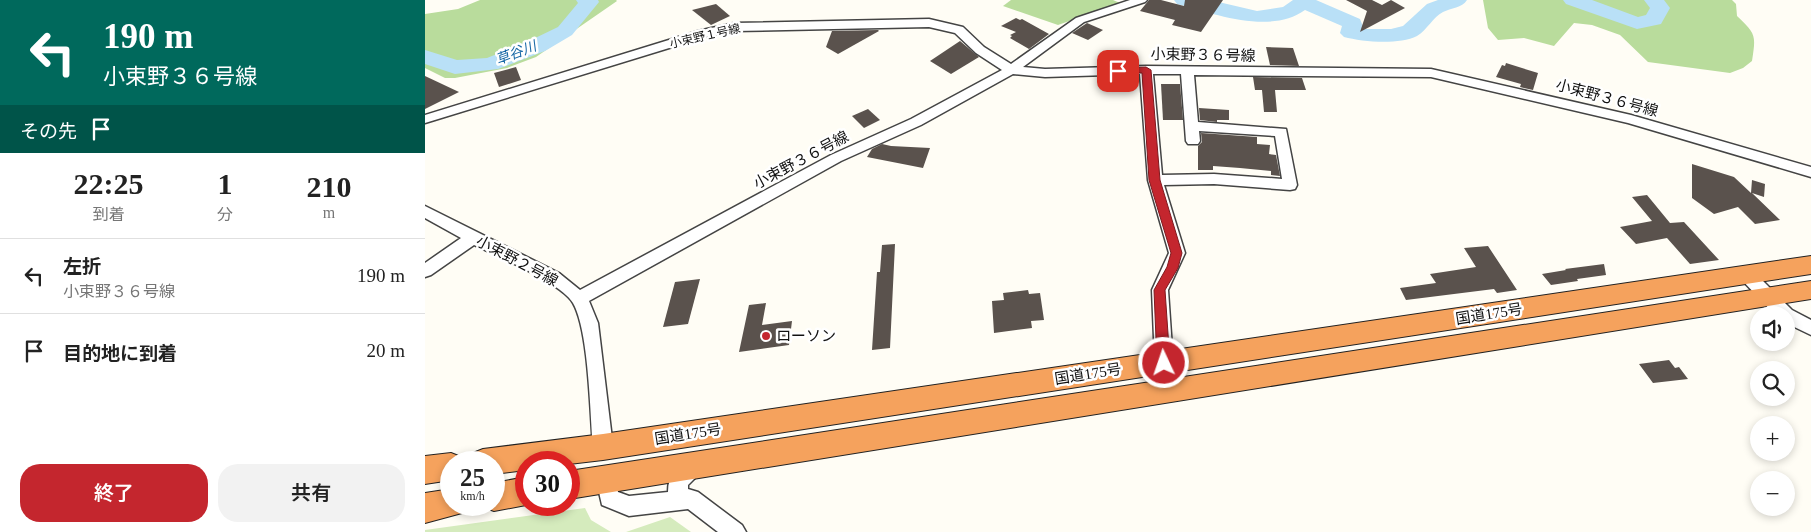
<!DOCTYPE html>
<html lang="ja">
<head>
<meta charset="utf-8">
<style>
  body { margin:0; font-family:"Times New Roman","Noto Sans JP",serif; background:#f2f2f2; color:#222; height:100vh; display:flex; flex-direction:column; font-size:19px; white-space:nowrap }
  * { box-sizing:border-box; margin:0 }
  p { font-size:16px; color:#767676 }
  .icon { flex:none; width:28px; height:28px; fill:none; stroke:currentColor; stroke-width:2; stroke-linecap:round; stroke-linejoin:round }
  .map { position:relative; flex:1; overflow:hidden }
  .drawer { display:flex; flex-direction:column; background:#fff; width:425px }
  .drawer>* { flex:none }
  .banner { background:#00695c; color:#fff; overflow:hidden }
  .buttons { position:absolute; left:1325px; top:306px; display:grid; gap:10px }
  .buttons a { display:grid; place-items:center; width:45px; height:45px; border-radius:50%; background:#fff; box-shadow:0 2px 8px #0003; font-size:25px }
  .speed { position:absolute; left:15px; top:451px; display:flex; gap:10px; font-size:25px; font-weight:700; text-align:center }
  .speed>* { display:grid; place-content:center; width:65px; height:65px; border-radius:50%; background:#fff; box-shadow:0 2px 8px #0003; line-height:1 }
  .speed small { font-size:12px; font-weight:400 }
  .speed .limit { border:8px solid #d22; background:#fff; color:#111 }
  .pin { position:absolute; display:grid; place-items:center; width:42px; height:42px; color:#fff; margin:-21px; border-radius:10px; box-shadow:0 2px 8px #0006 }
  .me { position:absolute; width:55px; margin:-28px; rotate:357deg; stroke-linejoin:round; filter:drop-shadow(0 0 4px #0008) }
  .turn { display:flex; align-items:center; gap:18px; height:105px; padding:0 20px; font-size:22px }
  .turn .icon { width:65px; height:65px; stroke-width:2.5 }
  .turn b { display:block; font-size:35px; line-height:42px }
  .then { display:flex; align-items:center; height:48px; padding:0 20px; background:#0003; gap:10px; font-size:19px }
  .eta { display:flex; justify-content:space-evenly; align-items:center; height:85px; text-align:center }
  .eta b { font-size:30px; font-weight:600; line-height:35px }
  .primary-button { display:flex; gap:10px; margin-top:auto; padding:10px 20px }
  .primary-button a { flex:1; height:58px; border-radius:20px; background:#c4262e; color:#fff; font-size:20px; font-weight:600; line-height:58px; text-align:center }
  .primary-button a+a { background:#f2f2f2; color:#222 }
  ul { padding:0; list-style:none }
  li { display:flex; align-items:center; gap:15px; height:75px; padding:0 20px; border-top:1px solid #e0e0e0 }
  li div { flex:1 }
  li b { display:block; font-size:19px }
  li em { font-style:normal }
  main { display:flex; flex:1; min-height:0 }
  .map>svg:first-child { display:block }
</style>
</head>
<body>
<main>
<section class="drawer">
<div class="banner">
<div class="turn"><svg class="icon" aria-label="left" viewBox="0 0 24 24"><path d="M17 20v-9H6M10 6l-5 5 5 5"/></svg><div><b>190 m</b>小束野３６号線</div></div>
<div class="then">その先<svg class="icon" aria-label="arrive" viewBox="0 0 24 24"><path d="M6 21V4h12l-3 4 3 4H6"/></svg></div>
</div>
<div class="eta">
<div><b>22:25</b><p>到着</p></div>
<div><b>1</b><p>分</p></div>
<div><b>210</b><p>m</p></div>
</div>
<ul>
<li><svg class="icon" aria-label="left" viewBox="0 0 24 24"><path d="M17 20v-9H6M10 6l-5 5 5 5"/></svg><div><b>左折</b><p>小束野３６号線</p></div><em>190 m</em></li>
<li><svg class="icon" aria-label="arrive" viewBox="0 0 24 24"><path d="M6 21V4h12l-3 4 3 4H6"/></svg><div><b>目的地に到着</b></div><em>20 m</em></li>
</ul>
<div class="primary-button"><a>終了</a><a>共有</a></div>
</section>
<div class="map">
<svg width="1386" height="532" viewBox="0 0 1386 532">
  <rect width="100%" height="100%" fill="#fffdf5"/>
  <g fill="#d5ebbd">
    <polygon points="160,508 166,520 186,532 0,532 0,530"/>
    <polygon points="245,517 266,532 201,532"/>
  </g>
  <g fill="#b9dc9c">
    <polygon points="55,0 191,0 192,1 111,57 82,68 30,78 20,78 0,68 0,14 33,9"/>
    <polygon points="586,0 688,0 695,3 633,25 578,6"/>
    <path d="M 1058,0 L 1307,0 L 1311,4 L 1312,16 C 1331,34 1331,35 1327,61 L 1318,68 L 1305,73 L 1223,62 L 1195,35 L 1167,25 L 1149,23 L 1129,46 L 1099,38 L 1073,40 L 1063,28 Z"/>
  </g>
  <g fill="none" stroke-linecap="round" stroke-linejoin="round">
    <g fill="#b9e0f7" fill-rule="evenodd">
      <polygon points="151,0 173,0 174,2 147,35 120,51 73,69 30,74 0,64 0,50 32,60 62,58 104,41 133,27 153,3"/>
      <path d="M 749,0 L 785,0 L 832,11 L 858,7 L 868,0 L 891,0 L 935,19 L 939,29 L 966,29 L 978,26 L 1002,4 L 1013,0 L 1042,0 C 1037,8 1026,8 1018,12 C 1008,17 1002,30 992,36 C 974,45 938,42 919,37 L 915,33 L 917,26 L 880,10 C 845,35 790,14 752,4 Z"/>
      <polygon points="1138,0 1167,0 1213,17 1221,15 1225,8 1219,0 1239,0 1245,8 1236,24 1212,29 1141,4"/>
    </g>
  </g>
  <g fill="#5a524d">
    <polygon points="724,0 736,0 759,6 760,0 798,0 776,32 747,25 750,20 715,11"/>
    <polygon points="921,0 947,0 957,5 966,0 980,8 935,32 942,11"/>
    <polygon points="291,4 305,16 286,25 267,10"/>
    <polygon points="591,18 595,20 597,19 624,34 604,49 585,38 587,36 585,35 591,32 576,26"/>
    <polygon points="662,23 678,30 663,40 647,33"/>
    <polygon points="453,30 454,31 413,54 401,47 407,31"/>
    <polygon points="535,41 554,57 526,74 505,61"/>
    <polygon points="841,47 868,48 874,66 845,65"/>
    <polygon points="1081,63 1113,73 1108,90 1095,87 1096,84 1071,77 1077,65 1080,66"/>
    <polygon points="91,67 96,80 74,87 69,73"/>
    <polygon points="0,76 34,92 0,109"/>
    <polygon points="828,77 877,78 881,90 850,90 852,112 839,112 837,90 830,90"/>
    <polygon points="736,84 755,84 758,120 738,120"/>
    <polygon points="774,108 804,110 804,120 792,120 792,122 775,120"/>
    <polygon points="443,109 455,120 439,128 427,116"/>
    <polygon points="776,133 832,137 832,144 845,145 844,154 851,155 855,176 846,175 846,171 815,168 788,166 788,170 773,170 773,146 777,142"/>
    <polygon points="457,144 466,146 505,148 498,168 442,157 447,149"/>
    <polygon points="1267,164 1309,177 1326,193 1327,180 1340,184 1339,197 1327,193 1355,220 1330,224 1313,207 1289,214 1267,198"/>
    <polygon points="1222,195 1245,223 1259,222 1294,260 1265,264 1242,238 1211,244 1195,227 1227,221 1207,197"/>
    <polygon points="470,244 465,348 447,350 452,272 455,272 457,245"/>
    <polygon points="1063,246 1092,290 1072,293 1069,289 981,300 975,288 1011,283 1005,274 1051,267 1039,248"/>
    <polygon points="1179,264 1181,275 1152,279 1153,281 1126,285 1117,274 1141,270 1140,269"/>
    <polygon points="275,279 263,324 238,327 250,282"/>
    <polygon points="603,290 604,294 615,293 619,320 606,321 607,328 569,333 567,301 579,300 578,293"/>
    <polygon points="341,303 337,325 367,321 364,345 314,352 324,305"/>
    <polygon points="1244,360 1250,368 1254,367 1263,379 1228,383 1214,364"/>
  </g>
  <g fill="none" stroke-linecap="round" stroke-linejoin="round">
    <defs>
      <g id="minor">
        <path d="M 705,0 L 722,0 L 720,2 L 659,22 L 598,67 L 620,69 L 721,66 L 1006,69 L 1206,115 L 1386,167 L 1386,177 L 1203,123 L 1006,77 L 769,75 L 773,122 L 861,129 L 872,185 L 870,189 L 865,190 L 789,184 L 739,185 L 760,253 L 743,290 L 748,363 L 745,368 L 739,371 L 733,368 L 730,363 L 727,290 L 744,253 L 723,180 L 715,74 L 620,77 L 588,74 L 496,125 L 416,161 L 164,301 L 173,323 L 188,447 L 185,453 L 178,456 L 171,453 L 168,447 C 165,412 164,331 148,303 C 136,283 72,256 49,245 L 6,275 L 0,277 L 0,263 L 36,238 L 0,218 L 0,206 L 134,273 L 155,290 L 406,155 L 486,119 L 577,70 L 551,53 L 530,33 L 504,27 L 309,31 L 280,37 L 0,123 L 0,115 L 273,31 L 309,23 L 504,19 L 538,27 L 559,47 L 586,64 L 651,18 ZM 728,74 L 756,74 L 761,141 L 763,144 L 773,144 L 775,141 L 774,131 L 850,136 L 857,179 L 789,174 L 737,175 Z"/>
        <polygon points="1321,268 1327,270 1367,310 1386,320 1386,335 1361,323 1361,315 1350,315 1315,278 1313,274 1315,270"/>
        <path d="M 268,457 L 275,459 L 278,466 L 275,473 L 263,485 L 263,489 L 273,492 L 317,525 L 321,532 L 293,532 L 263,509 L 204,516 L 177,505 L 171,479 L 174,472 L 181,470 L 188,472 L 193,492 L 204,496 L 243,492 C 243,475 252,463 268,457 Z"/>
      </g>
      <g id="highway">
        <polygon points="1386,256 1386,274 178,460 144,464 144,462 101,462 101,470 69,474 69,462 43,462 48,453 58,449 178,434"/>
        <polygon points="1386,281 1386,299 144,499 144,471"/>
        <polygon points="26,453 36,457 39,462 26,462 26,480 0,484 0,456"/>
        <polygon points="101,477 101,505 69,511 58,507 57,505 69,505 69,483"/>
        <polygon points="26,489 26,505 40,505 37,513 0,523 0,493"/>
      </g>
    </defs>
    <use href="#minor" stroke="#444" stroke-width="3"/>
    <use href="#highway" stroke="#222" stroke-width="2"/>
    <use href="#minor" fill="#fff" fill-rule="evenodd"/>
    <use href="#highway" fill="#f5a25d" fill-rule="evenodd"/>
  </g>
  <polygon fill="#c4262e" stroke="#7f191e" points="721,67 726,70 735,180 757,253 753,268 740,290 745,363 743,366 739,368 734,366 732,363 729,290 742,267 746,253 724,180 717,73 693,73 689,71 693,68"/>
  <circle fill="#c4262e" stroke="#fff" stroke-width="2" cx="341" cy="336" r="5"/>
  <g text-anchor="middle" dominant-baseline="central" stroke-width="5" stroke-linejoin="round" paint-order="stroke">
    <g font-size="12" fill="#111" stroke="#fff">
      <text transform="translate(280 36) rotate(-13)">小束野１号線</text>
    </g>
    <g font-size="14" font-style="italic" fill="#1768a6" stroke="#fff">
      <text transform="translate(91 53) rotate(-21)">草谷川</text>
    </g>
    <g font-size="15" fill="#111" stroke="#fff">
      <text transform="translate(778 55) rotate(1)">小束野３６号線</text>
      <text transform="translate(1182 98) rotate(15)">小束野３６号線</text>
      <text transform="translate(376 160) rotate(-28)">小束野３６号線</text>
      <text transform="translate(92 261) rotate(28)">小束野２号線</text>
      <text transform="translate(1064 314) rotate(-9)">国道175号</text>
      <text transform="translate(663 374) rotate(-9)">国道175号</text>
      <text transform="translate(263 434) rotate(-9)">国道175号</text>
    </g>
    <g font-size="15" fill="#111" stroke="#fff" text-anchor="start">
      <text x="351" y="336">ローソン</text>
    </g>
  </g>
</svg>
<div class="buttons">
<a><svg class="icon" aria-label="sound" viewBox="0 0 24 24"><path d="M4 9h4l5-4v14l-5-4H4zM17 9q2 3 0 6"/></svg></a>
<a><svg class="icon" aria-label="search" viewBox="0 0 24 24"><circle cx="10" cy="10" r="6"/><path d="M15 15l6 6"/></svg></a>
<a>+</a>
<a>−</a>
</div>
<div class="speed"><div>25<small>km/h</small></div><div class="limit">30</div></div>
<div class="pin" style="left:693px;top:71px;background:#d93025"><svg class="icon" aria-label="arrive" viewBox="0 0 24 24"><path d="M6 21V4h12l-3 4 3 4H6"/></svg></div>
<svg class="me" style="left:739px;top:363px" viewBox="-20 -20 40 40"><circle r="17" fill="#c4262e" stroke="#fff" stroke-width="3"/><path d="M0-11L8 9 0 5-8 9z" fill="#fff"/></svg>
</div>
</main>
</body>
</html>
